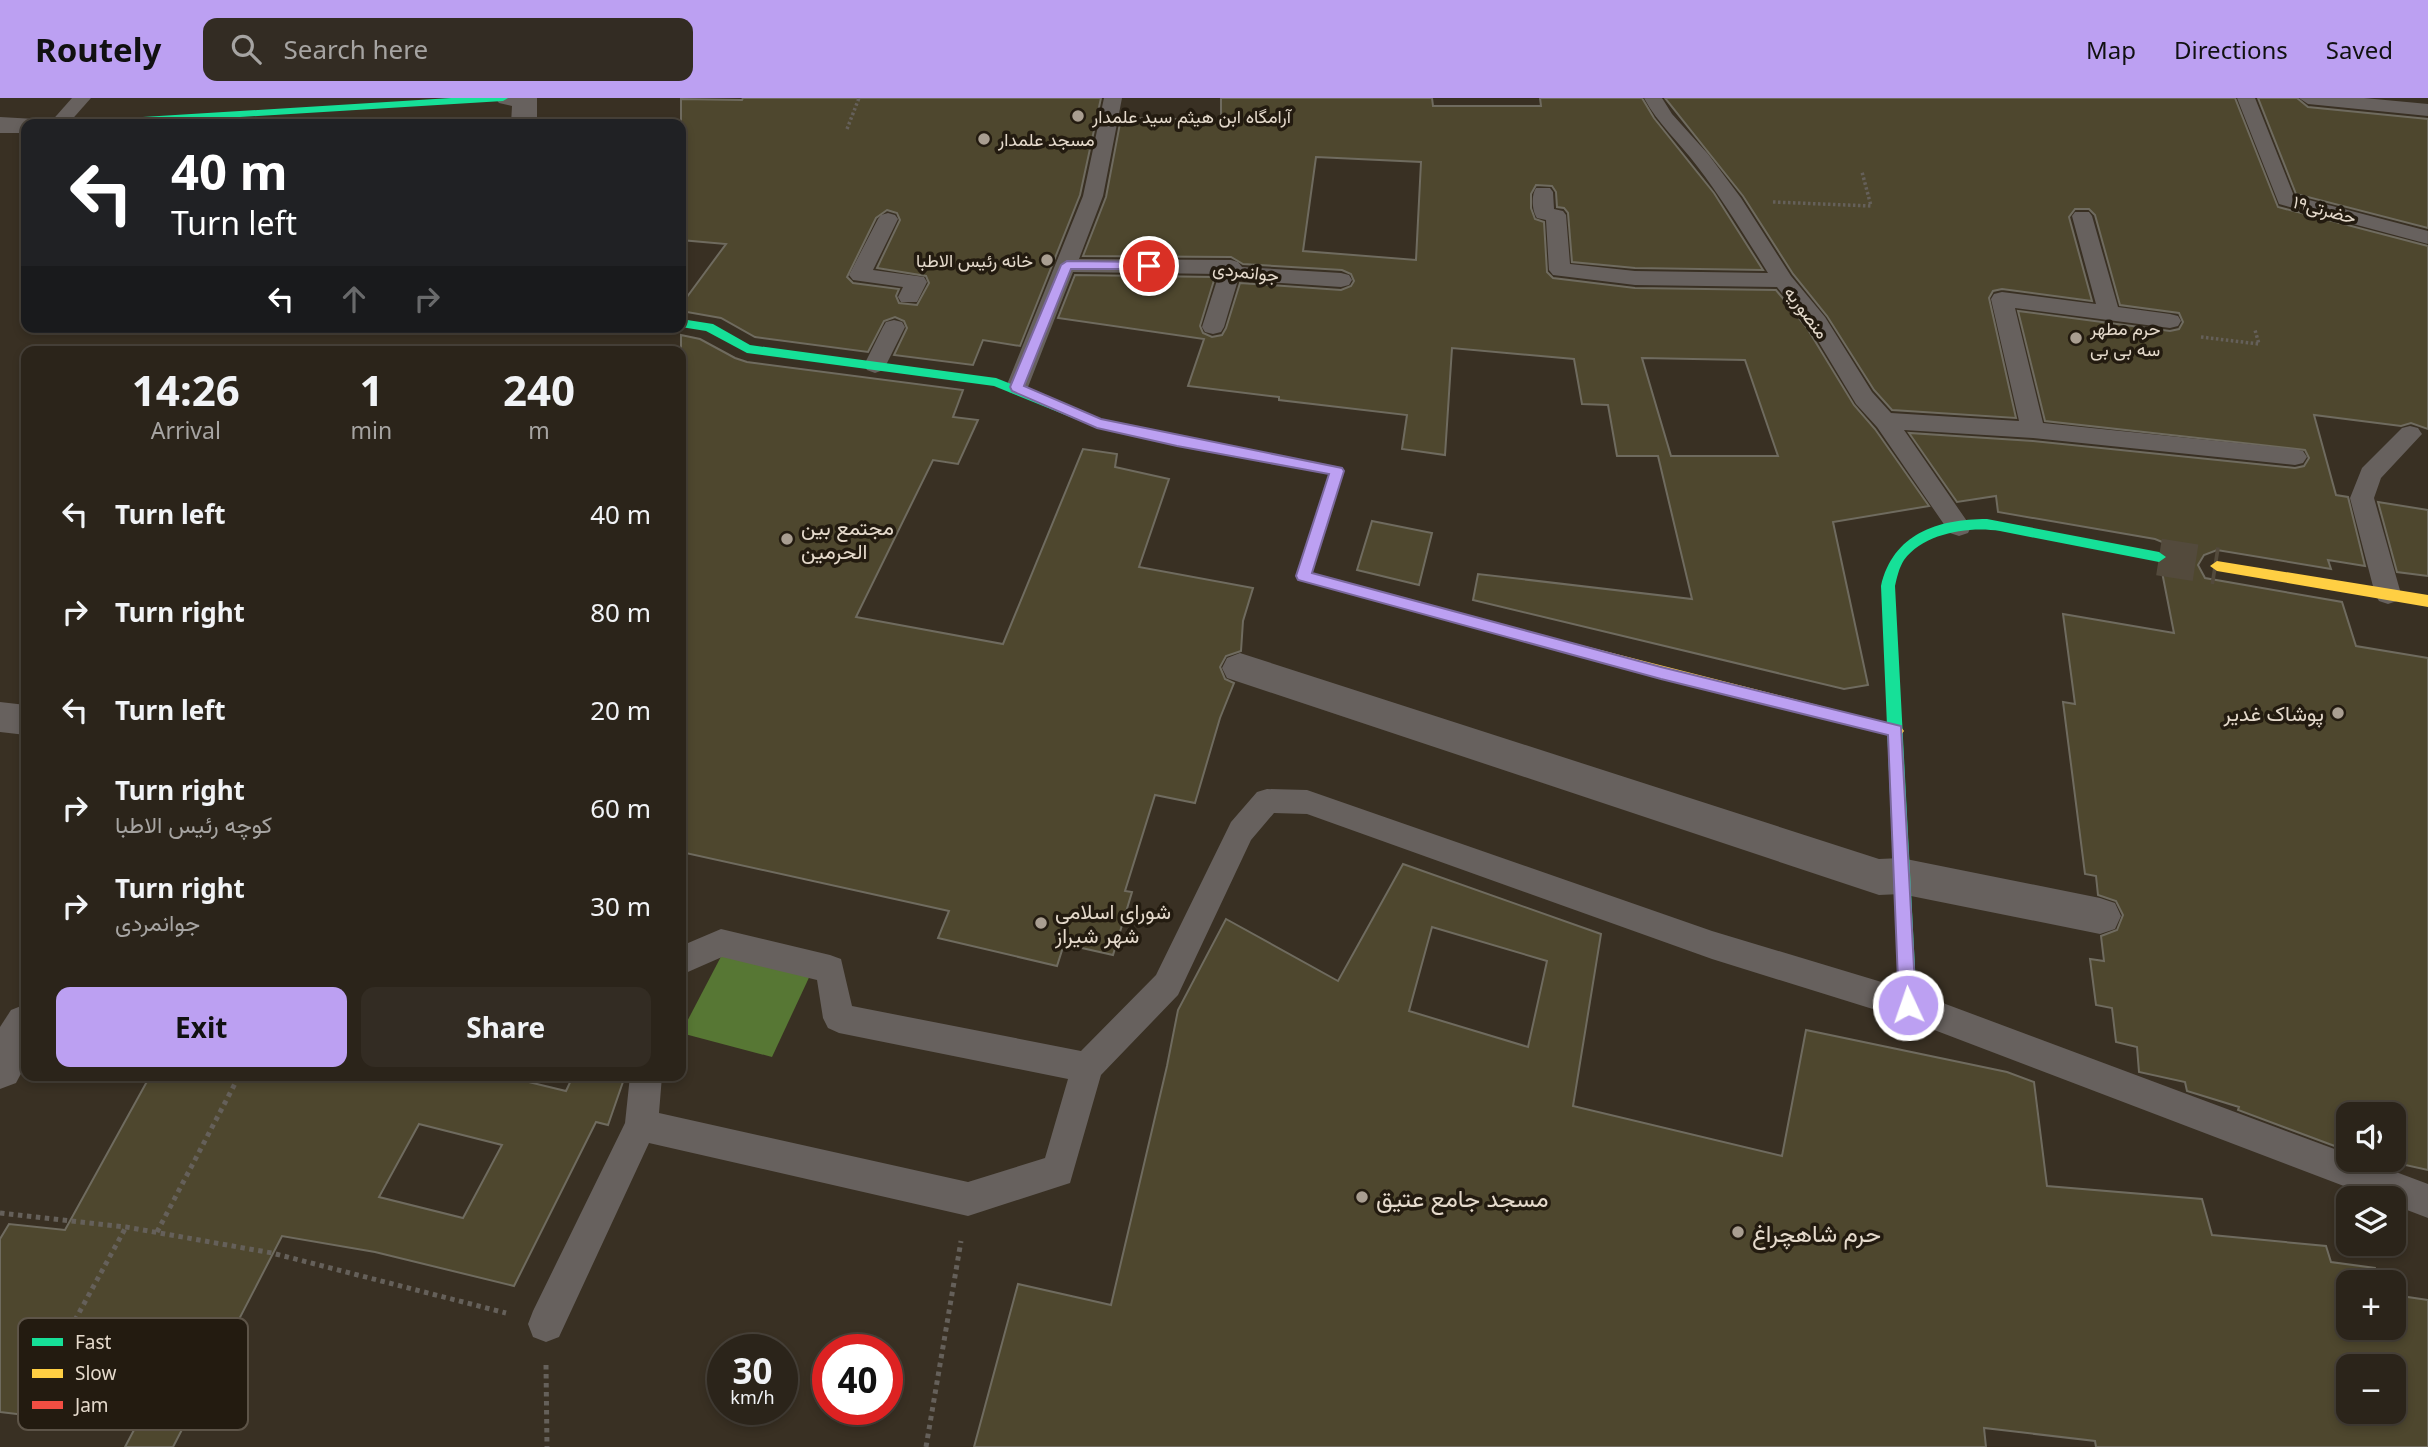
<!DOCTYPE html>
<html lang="en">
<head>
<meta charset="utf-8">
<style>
  body { margin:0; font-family:"Noto Sans",Vazirmatn,sans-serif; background:#332c23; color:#f1f3f6; height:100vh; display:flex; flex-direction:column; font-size:26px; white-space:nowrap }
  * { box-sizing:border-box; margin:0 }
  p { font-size:23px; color:#a6a4a2 }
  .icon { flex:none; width:38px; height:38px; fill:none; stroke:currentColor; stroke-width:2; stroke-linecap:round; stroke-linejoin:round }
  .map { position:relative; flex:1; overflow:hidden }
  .sheet { position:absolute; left:21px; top:248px; width:665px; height:735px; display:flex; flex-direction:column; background:#2b241a; border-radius:14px; box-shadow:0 4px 10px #0003,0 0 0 2px #474139 }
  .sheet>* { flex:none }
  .hud { position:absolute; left:21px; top:21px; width:665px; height:214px; border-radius:14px; box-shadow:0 4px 10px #0003,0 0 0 2px #474139; background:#202124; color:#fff; overflow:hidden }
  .fabs { position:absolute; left:2336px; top:1004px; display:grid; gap:14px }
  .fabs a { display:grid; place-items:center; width:70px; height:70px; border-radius:14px; background:#2b241a; box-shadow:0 4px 10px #0003,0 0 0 2px #474139; font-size:35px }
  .speed { position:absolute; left:707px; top:1236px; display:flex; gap:14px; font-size:35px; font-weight:700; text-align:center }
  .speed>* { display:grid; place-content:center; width:91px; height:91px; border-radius:50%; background:#2b241a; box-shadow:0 4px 10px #0003,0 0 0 2px #474139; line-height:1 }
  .speed small { font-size:18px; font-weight:400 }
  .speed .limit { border:10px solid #d22; background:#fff; color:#111 }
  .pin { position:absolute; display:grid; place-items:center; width:60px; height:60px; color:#fff; margin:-30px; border:4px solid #fff; border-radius:50%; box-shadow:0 2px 7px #0007 }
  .me { position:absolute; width:77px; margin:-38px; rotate:357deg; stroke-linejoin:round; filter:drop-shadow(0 0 5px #0008) }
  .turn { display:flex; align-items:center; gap:24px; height:147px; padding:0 35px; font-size:32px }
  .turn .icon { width:91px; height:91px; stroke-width:2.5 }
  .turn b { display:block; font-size:49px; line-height:60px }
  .lanes { display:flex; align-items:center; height:66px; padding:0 35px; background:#0003; justify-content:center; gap:35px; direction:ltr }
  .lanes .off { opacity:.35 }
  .eta { display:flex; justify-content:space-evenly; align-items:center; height:119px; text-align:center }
  .eta b { font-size:42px; font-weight:700; line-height:49px }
  .button { display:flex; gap:14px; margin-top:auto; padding:14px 35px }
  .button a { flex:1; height:80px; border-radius:14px; background:#bca0f2; color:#111; font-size:28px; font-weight:700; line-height:80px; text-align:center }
  .button a+a { background:#332c23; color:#f1f3f6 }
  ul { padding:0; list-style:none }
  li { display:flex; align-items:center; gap:21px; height:98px; padding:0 35px }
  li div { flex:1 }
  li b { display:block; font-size:26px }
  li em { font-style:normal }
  header { display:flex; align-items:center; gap:42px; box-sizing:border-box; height:98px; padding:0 35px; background:#bca0f2; color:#111 }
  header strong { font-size:33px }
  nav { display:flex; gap:38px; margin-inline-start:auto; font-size:24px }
  .search { width:490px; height:63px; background:#332c23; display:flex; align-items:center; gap:18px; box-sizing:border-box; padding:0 24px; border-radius:14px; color:#a6a4a2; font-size:26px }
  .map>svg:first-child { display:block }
</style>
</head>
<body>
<header>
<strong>Routely</strong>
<div class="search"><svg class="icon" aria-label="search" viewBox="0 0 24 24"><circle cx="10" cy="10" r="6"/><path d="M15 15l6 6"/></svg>Search here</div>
<nav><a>Map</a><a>Directions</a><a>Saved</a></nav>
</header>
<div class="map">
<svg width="2428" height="1349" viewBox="0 0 2428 1349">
  <rect width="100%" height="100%" fill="#393023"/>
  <polygon fill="#577734" points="726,849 813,871 772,959 681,935"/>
  <g fill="#4e472e" stroke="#6f6b5f" stroke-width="2" fill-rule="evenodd">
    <path d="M 743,0 L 1101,0 L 1080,97 L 1020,248 L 983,242 L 973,267 L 894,257 L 907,230 L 904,223 L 895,219 L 884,223 L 868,254 L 755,239 L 721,220 L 681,213 L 681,207 L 726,146 L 681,142 L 681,1 L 742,2 ZM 887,112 L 897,115 L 900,122 L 877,170 L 926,178 L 929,185 L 917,207 L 899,205 L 896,198 L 899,191 L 853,185 L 847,179 L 876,120 Z"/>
    <path d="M 1221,0 L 1432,0 L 1433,8 L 1541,8 L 1540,0 L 1642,0 L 1654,20 L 1714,95 L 1763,172 L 1635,170 L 1572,164 L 1568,115 L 1564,110 L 1557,109 L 1556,94 L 1552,88 L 1536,87 L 1531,96 L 1531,110 L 1535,121 L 1544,124 L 1547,174 L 1553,180 L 1635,190 L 1776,192 L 1807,230 L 1854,307 L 1875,331 L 1929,408 L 1833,424 L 1868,587 L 1844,591 L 1473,502 L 1478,476 L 1692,501 L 1658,358 L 1617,358 L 1608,307 L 1582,306 L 1574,261 L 1452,250 L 1445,357 L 1402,351 L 1407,317 L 1279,302 L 1279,299 L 1188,288 L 1204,241 L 1058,220 L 1075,177 L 1215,179 L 1200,228 L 1203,235 L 1212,239 L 1222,237 L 1226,230 L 1240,185 L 1341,192 L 1351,188 L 1354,183 L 1351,176 L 1342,172 L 1243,166 L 1231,159 L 1083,158 L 1106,99 L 1121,20 L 1221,22 ZM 1316,59 L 1421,64 L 1416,162 L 1303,153 ZM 1642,260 L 1745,262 L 1778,358 L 1671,358 Z"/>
    <polygon points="1665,0 2235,0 2278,109 2428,148 2428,331 2411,325 2401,328 2314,317 2336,397 2348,399 2365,468 2328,462 2331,471 2217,452 2204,457 2198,467 2205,480 2342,504 2356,548 2428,560 2428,1072 2383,1062 2394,1062 2394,1017 2348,1017 2348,1053 2238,1012 2239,1009 2187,993 2185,984 2139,974 2137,949 2116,944 2112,910 2096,907 2090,861 2104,863 2101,838 2117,832 2123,817 2116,803 2098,797 2096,778 2085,776 2063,604 2075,606 2063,516 2174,535 2162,474 2173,469 2178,458 2172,448 2155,441 1998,414 1996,398 1957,404 1909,335 2033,343 2295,370 2304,368 2309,360 2305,352 2045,323 2018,213 2170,233 2179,231 2183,224 2179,215 2120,207 2095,117 2089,111 2075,111 2069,119 2092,203 2002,191 1993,193 1989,200 2016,320 1892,312 1874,292 1827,218 1793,176 1743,98"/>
    <polygon points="2258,0 2297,0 2308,9 2428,21 2428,130 2296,96"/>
    <polygon points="681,237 700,241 735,260 747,264 963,292 953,319 978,322 958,366 933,362 856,519 1003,546 1083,351 1117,356 1115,369 1169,381 1139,469 1253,490 1243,523 1241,553 1226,558 1220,569 1225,581 1234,585 1220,620 1195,705 1155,697 1125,793 1132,794 1113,857 1064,846 1057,868 938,840 949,813 681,754"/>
    <polygon points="2378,404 2428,412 2428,478 2397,474"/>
    <polygon points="1372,423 1432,435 1419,487 1357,472"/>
    <path d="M 1403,766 L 1601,836 L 1573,1008 L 1782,1058 L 1806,932 L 2007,974 L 2034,984 L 2047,1088 L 2202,1101 L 2212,1137 L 2326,1148 L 2331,1164 L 2375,1170 L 2380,1185 L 2348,1185 L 2348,1230 L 2394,1230 L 2394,1197 L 2428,1202 L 2428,1349 L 2096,1349 L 2095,1343 L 1984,1330 L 1986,1349 L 974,1349 L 1018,1186 L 1111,1207 L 1167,968 L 1178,912 L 1226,821 L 1338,883 ZM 1432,829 L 1547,863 L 1528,949 L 1409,913 ZM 2348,1269 L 2394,1269 L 2394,1314 L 2348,1314 Z"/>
    <path d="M 150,978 L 504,978 L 566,993 L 573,978 L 625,978 L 608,1027 L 596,1024 L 514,1188 L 375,1154 L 282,1138 L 173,1349 L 125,1349 L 135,1330 L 0,1314 L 0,1141 L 9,1126 L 65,1132 ZM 419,1026 L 502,1047 L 463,1120 L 379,1099 Z"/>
  </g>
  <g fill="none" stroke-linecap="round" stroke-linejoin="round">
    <polyline stroke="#534a3c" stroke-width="37" stroke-dasharray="37 18" stroke-linecap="butt" points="2159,459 2217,468"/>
    <g stroke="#65605a" stroke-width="3.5" stroke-dasharray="2.5 2.5" stroke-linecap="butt">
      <polyline points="847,31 859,0"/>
      <polyline points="1773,104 1871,108 1862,74"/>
      <polyline points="2201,239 2259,246 2255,232"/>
    </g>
    <g stroke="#65605a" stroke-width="5" stroke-dasharray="4.5 4.5" stroke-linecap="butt">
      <polyline points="0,1115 126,1129 272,1155 506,1215"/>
      <polyline points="157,1134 239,978"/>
      <polyline points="546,1267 547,1349"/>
      <polyline points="23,1317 126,1129"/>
      <polyline points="926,1349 961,1143"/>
    </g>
    <g fill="#67615e" fill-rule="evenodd">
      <polygon points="72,0 91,0 68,26 49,26"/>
      <polygon points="1104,0 1122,0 1103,98 1079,161 1231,162 1238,164 1242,169 1341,175 1349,177 1352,182 1349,187 1341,189 1238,182 1224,229 1221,234 1213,236 1205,234 1202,229 1219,176 1073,174 1028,289 1025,294 1017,297 1009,294 1006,289 1083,98"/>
      <path d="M 1644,0 L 1662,0 L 1672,16 L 1708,56 L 1741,100 L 1791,178 L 1825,219 L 1872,294 L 1891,315 L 2019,323 L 1991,201 L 1994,196 L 2002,194 L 2096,206 L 2072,118 L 2075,114 L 2089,114 L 2092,118 L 2118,209 L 2170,216 L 2178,218 L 2181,223 L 2178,228 L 2170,230 L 2015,210 L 2043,325 L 2295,351 L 2303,353 L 2307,359 L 2303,365 L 2295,367 L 2033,340 L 1904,332 L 1971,429 L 1968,435 L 1959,438 L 1950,435 L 1877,329 L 1856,306 L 1809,228 L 1777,189 L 1635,187 L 1553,177 L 1549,172 L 1546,122 L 1537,120 C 1532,113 1531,97 1536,90 L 1550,90 L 1553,94 L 1554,111 L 1563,113 L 1566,117 L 1570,166 L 1635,173 L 1768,175 C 1745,138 1723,102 1697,68 C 1679,44 1658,26 1644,0 Z"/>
      <polygon points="2237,0 2255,0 2294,98 2428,133 2428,146 2279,106"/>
      <polygon points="2299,0 2364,0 2428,6 2428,18 2308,6"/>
      <polygon points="888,115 895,117 898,121 873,172 924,179 927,184 917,204 901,204 898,199 903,189 853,182 849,177 878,121 881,117"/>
      <polygon points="894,222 902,224 905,229 886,267 883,272 875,275 867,272 864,267 883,229 886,224"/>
      <polygon points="2410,328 2418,330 2422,336 2381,380 2374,400 2401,496 2397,503 2388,506 2379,503 2375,496 2350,400 2362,370 2402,330"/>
      <polygon points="1267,691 1307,692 1712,833 1908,892 2348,1056 2348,1062 2364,1062 2428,1086 2428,1120 2394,1107 2394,1101 2378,1101 1908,922 1712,861 1307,716 1274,715 1251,742 1178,897 1101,977 1070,1085 968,1118 649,1045 559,1239 546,1244 533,1239 528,1226 533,1213 625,1025 630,978 662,978 659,1015 968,1084 1045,1060 1068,981 839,935 828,930 823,920 817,882 722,859 681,877 681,848 721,831 830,857 841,861 852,908 1081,953 1156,877 1231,724 1257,694"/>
    </g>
    <g fill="#67615e" fill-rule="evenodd">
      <polygon points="495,0 537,0 537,26 511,26 512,8 499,5"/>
      <polygon points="0,19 35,21 39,26 26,26 26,35 0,35"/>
      <polygon points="1240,555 1879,761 1901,760 2100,800 2115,805 2121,818 2115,831 2100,836 1901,796 1879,797 1227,580 1222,570 1227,560"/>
      <polygon points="0,604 26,607 26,637 0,634"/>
      <polygon points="26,906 26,966 16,985 0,991 0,929 11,912"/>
    </g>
    <g fill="#16e098" fill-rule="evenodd">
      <polygon points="451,0 508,0 503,3 127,26 73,26 78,23"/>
      <polygon points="681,221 713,226 750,247 996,280 1103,322 1239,350 1246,355 1239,360 1095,329 994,288 747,255 706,233 681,229"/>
      <path d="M 1987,421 L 2159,454 L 2166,459 L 2159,464 L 2000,433 C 1969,428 1924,435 1904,462 C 1899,470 1897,479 1895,488 L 1917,907 L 1914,913 L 1908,915 L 1902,913 L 1899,907 L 1881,488 C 1893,436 1937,421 1987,421 Z"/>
    </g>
    <g fill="#ffcf43" fill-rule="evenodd">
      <polygon points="2217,463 2428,497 2428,509 2217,473 2210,468"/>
      <polygon points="1569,544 1896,627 1901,629 1904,633 1901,637 1896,639 1569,556 1562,550"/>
    </g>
    <polygon fill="#f24e42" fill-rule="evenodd" points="1239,350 1342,370 1344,373 1312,475 1569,544 1574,546 1576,550 1574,554 1569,556 1299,482 1297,478 1329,376 1234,358 1232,355"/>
  </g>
  <polygon fill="#bca0f2" stroke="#7a689d" stroke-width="2" points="1067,163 1149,164 1155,168 1149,171 1071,171 1024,288 1101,321 1342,370 1344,373 1312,475 1661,569 1901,628 1916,907 1914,913 1908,915 1901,913 1899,907 1888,637 1661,581 1298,482 1296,478 1329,376 1177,348 1097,330 1012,293 1010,289 1061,167"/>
  <g fill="#a99e91" stroke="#231b10" stroke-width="2.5">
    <circle cx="1078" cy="18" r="7"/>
    <circle cx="984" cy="41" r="7"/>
    <circle cx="1047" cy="162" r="7"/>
    <circle cx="2076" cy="240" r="7"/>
    <circle cx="787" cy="441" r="7"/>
    <circle cx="2338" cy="615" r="7"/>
    <circle cx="1041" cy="825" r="7"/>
    <circle cx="1362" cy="1099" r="7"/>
    <circle cx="1738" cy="1134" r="7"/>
  </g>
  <g text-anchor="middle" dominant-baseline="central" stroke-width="7" stroke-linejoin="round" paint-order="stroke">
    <g font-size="18" fill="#e5dacc" stroke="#231b10" text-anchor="start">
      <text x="1092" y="18">آرامگاه ابن هیثم سید علمدار</text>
      <text x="998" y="41">مسجد علمدار</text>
      <text x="1033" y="162" text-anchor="end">خانه رئیس الاطبا</text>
      <text x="2090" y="230">حرم مطهر<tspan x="2090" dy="21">سه بی بی</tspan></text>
    </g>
    <g font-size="18" fill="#e5dacc" stroke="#231b10">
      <text transform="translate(2325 111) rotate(15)">حضرتی۱۹</text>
      <text transform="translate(1246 173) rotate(7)">جوانمردی</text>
      <text transform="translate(1807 214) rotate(53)">منصوریه</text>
    </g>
    <g font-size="21" fill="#e5dacc" stroke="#231b10" text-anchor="start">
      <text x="801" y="429">مجتمع بین<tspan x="801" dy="24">الحرمین</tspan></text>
      <text x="2324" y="615" text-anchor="end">پوشاک غدیر</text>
      <text x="1055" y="813">شورای اسلامی<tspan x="1055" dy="24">شهر شیراز</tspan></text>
    </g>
    <g font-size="24" fill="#e5dacc" stroke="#231b10" text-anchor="start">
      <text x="1376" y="1099">مسجد جامع عتیق</text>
      <text x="1752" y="1134">حرم شاهچراغ</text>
    </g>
  </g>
  <rect x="18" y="1220" width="230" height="112" rx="10" fill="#231b10" stroke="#5d5448" stroke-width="2"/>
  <rect x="32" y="1240" width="31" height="8" fill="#16e098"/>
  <rect x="32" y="1271" width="31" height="9" fill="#ffcf43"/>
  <rect x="32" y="1303" width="31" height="8" fill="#f24e42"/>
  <g font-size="19" fill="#e5dacc">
    <text x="75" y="1251">Fast</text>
    <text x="75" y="1282">Slow</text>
    <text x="75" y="1314">Jam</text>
  </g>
</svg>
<div class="fabs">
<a><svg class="icon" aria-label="sound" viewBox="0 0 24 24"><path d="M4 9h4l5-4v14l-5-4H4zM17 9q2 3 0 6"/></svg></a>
<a><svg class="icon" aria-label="layers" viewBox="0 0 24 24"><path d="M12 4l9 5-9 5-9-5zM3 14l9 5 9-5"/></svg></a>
<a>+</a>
<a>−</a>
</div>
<div class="speed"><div>30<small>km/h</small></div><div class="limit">40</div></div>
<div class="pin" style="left:1149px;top:168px;background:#d93025"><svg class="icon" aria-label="arrive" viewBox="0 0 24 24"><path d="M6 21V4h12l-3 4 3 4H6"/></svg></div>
<svg class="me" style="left:1908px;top:907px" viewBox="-20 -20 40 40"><circle r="17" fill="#bca0f2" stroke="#fff" stroke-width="3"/><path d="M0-11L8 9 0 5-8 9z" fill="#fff"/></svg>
<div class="hud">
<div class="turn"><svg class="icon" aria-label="left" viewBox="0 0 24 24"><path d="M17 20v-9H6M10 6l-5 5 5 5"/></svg><div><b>40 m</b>Turn left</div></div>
<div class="lanes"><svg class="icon" aria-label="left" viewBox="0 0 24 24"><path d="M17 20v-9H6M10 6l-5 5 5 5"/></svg><svg class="icon off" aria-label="ahead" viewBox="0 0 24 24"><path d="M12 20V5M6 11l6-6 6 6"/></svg><svg class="icon off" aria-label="right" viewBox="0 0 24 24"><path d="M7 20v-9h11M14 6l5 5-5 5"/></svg></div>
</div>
<section class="sheet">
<div class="eta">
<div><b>14:26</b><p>Arrival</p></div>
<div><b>1</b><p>min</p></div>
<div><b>240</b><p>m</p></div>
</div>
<ul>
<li><svg class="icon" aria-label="left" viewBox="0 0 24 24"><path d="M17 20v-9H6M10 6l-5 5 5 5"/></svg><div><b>Turn left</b></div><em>40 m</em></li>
<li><svg class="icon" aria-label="right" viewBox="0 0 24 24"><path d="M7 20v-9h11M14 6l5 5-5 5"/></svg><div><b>Turn right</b></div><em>80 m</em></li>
<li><svg class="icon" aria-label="left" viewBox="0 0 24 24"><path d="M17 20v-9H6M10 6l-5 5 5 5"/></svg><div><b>Turn left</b></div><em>20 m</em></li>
<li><svg class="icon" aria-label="right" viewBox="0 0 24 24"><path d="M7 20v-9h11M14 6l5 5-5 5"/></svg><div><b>Turn right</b><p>کوچه رئیس الاطبا</p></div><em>60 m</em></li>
<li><svg class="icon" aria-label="right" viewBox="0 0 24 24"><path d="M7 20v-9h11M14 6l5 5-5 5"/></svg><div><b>Turn right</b><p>جوانمردی</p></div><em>30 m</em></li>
</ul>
<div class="button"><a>Exit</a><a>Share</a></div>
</section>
</div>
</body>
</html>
